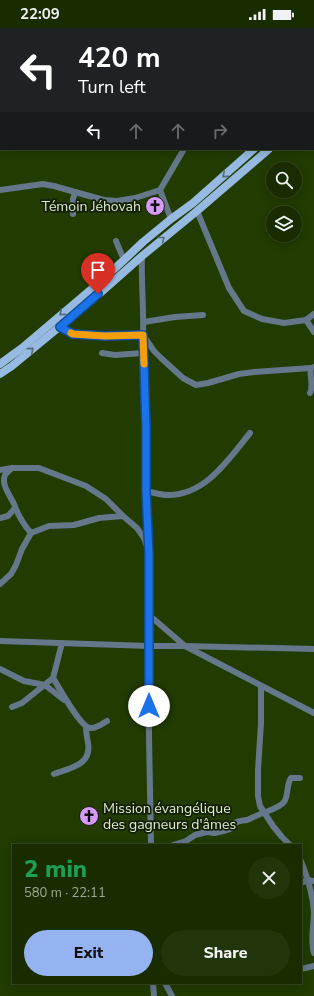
<!DOCTYPE html>
<html lang="en">
<head>
<meta charset="utf-8">
<style>
  body { margin:0; font-family:"Nunito Sans",sans-serif; background:#22340a; color:#f1f3f6; height:100vh; display:flex; flex-direction:column; font-size:15px; white-space:nowrap }
  * { box-sizing:border-box; margin:0 }
  p { font-size:13px; color:#9fa799 }
  .icon { flex:none; width:22px; height:22px; fill:none; stroke:currentColor; stroke-width:2; stroke-linecap:round; stroke-linejoin:round }
  .map { position:relative; flex:1; overflow:hidden }
  .side { position:absolute; left:12px; top:816px; width:290px; height:140px; display:flex; flex-direction:column; background:#192c00; border-radius:0px; box-shadow:0 2px 10px #0003,0 0 0 1px #374822 }
  .side>* { flex:none }
  .hud { position:absolute; left:0px; top:0px; width:314px; height:122px; box-shadow:0 2px 10px #0003,0 0 0 1px #374822; background:#202124; color:#fff; overflow:hidden }
  .fabs { position:absolute; left:266px; top:134px; display:grid; gap:8px }
  .fabs a { display:grid; place-items:center; width:36px; height:36px; border-radius:50%; background:#192c00; box-shadow:0 2px 10px #0003,0 0 0 1px #374822; font-size:20px }
  .pin { position:absolute; display:grid; place-items:center; width:34px; height:34px; color:#fff; margin:-41px -17px; border-radius:50% 50% 50% 0; rotate:-45deg; box-shadow:0 0 4px #0007 }
  .pin .icon { rotate:45deg }
  .me { position:absolute; width:44px; margin:-22px; rotate:0deg; stroke-linejoin:round; filter:drop-shadow(0 0 3px #0008) }
  .turn { display:flex; align-items:center; gap:14px; height:84px; padding:0 12px; font-size:18px }
  .turn .icon { width:52px; height:52px; stroke-width:2.5 }
  .turn b { display:block; font-size:28px; line-height:34px }
  .lanes { display:flex; align-items:center; height:38px; padding:0 12px; background:#0003; justify-content:center; gap:20px; direction:ltr }
  .lanes .off { opacity:.35 }
  .round { display:grid; place-items:center; flex:none; width:42px; height:42px; border-radius:21px; background:#22340a }
  .head { display:flex; align-items:center; justify-content:space-between; height:68px; padding:0 12px }
  h1 { font-size:24px; font-weight:800; line-height:30px; color:#1e9e55 }
  .primary-button { display:flex; gap:8px; margin-top:auto; padding:8px 12px }
  .primary-button a { flex:1; height:46px; border-radius:24px; background:#95b2f1; color:#111; font-size:16px; font-weight:800; line-height:46px; text-align:center }
  .primary-button a+a { background:#22340a; color:#f1f3f6 }
  .status { display:flex; justify-content:space-between; align-items:center; height:28px; padding:0 20px; background:#192c00; direction:ltr }
  .status svg { height:11px; fill:currentColor }
  .map>svg:first-child { display:block }
</style>
</head>
<body>
<div class="status"><b>22:09</b><svg viewBox="0 0 49 12"><path d="M0 12V9h3v3zM5 12V6h3v6zM10 12V3h3v9zM15 12V0h3v12zM26 1h20v11H26zM47 4h2v5h-2z"/></svg></div>
<div class="map">
<svg width="314" height="968" viewBox="0 0 314 968">
  <rect width="100%" height="100%" fill="#213b00"/>
  <g fill="none" stroke-linecap="round" stroke-linejoin="round">
    <g stroke="#65778a" stroke-width="6">
      <polyline points="211,0 211,1"/>
      <polyline points="305,0 306,1"/>
      <polyline points="313,16 314,18"/>
      <polyline points="313,110 314,112"/>
      <polyline points="0,162 43,156 54,158 75,164 104,172 117,173 135,170 160,162 184,121"/>
      <polyline points="160,162 171,191"/>
      <polyline points="197,183 229,260 244,283 262,291 284,295 306,292 314,286"/>
      <polyline points="73,186 73,171 75,164"/>
      <polyline points="116,213 124,232"/>
      <path d="M 142,228 C 141,254 144,281 143,307 L 146,399 L 145,463 L 149,526 L 149,708 L 151,817"/>
      <polyline points="306,292 314,304"/>
      <polyline points="144,294 175,289 203,287"/>
      <polyline points="60,299 73,306 105,308 143,307 154,323 161,330 183,350 196,357 208,355 239,346 254,344 311,340"/>
      <polyline points="102,325 115,327 143,325"/>
      <path d="M 310,365 C 314,357 309,348 311,340 L 314,339"/>
      <path d="M 12,440 C 10,442 7,444 5,447 C 1,457 10,467 14,476 C 18,487 23,496 31,505"/>
      <polyline points="0,442 12,440 39,440 86,458 106,471 123,488 137,500 144,510 146,516"/>
      <path d="M 145,463 C 152,464 160,467 167,467 C 205,468 229,431 250,405"/>
      <polyline points="0,490 8,488 15,480"/>
      <polyline points="0,556 11,546 16,537 22,521 31,505 49,498 74,497 99,490 123,488"/>
      <polyline points="149,587 185,618 314,685"/>
      <polyline points="0,613 149,618 185,618 314,621"/>
      <path d="M 62,615 L 53,650 C 59,659 80,699 90,700 C 96,701 102,696 107,693"/>
      <polyline points="0,641 24,653 45,657 64,672"/>
      <polyline points="261,658 261,695 258,742 258,768 260,778 273,798 282,809 290,817"/>
      <polyline points="12,679 22,675 53,650"/>
      <path d="M 54,746 C 70,740 92,737 88,715 C 87,709 86,706 86,699"/>
      <path d="M 173,817 L 186,813 L 195,807 L 207,804 L 214,805 L 224,803 L 233,800 L 233,796 C 239,792 240,793 247,792 C 250,791 253,789 256,788 C 263,784 279,781 284,774 C 289,767 286,757 291,750 L 300,750"/>
      <path d="M 301,833 C 307,848 313,869 314,884 C 314,897 310,912 314,925"/>
      <polyline points="301,855 307,852 314,853"/>
      <polyline points="301,941 314,938"/>
      <polyline points="153,955 154,968"/>
      <polyline points="165,955 172,968"/>
    </g>
    <g stroke="#96bae1" stroke-width="8">
      <polyline points="313,71 314,70"/>
      <polyline points="313,83 314,83"/>
      <polyline points="0,336 22,320 101,253 124,232 143,214 171,191 193,175 254,121"/>
      <polyline points="0,346 12,338 98,267 142,228 197,183 269,121"/>
    </g>
  </g>
  <defs><path id="oneway-chevron" d="M-2-3.5L2.5 0L-2 3.5" fill="none" stroke-width="1.6" stroke-linecap="round" stroke-linejoin="round"/></defs>
  <g stroke="#546c74">
    <use href="#oneway-chevron" transform="translate(225 147) rotate(139)"/>
    <use href="#oneway-chevron" transform="translate(162 211) rotate(-39)"/>
    <use href="#oneway-chevron" transform="translate(62 285) rotate(140)"/>
    <use href="#oneway-chevron" transform="translate(31 322) rotate(-40)"/>
  </g>
  <g fill="none" stroke-linecap="round" stroke-linejoin="round">
    <defs>
      <polyline id="route" points="98,266 60,299 73,306 105,308 143,307 146,399 146,463 149,526 149,678"/>
    </defs>
    <use href="#route" stroke="#114b97" stroke-width="10"/>
    <use href="#route" stroke="#1a73e8" stroke-width="7"/>
    <polyline stroke="#f59e0b" stroke-width="7" points="71,305 73,306 105,308 143,307 144,336"/>
  </g>
  <defs>
    <symbol id="church-disc" viewBox="-11 -11 22 22"><circle r="9.5" fill="#d69bfa" stroke="#131e07"/><path d="M-1.2-6h2.4v3.5h3.3v2.4h-3.3V6h-2.4V-.1h-3.3v-2.4h3.3Z" fill="#111"/></symbol>
  </defs>
  <g fill-rule="evenodd">
    <use href="#church-disc" x="144" y="167" width="22" height="22"/>
    <use href="#church-disc" x="78" y="777" width="22" height="22"/>
  </g>
  <g text-anchor="middle" dominant-baseline="central" stroke-width="3.5" stroke-linejoin="round" paint-order="stroke">
    <g font-size="14" fill="#dceecf" stroke="#131e07" text-anchor="end">
      <text x="141" y="178">Témoin Jéhovah</text>
      <text x="103" y="780" text-anchor="start">Mission évangélique<tspan x="103" dy="16">des gagneurs d'âmes</tspan></text>
    </g>
  </g>
</svg>
<div class="fabs">
<a><svg class="icon" aria-label="search" viewBox="0 0 24 24"><circle cx="10" cy="10" r="6"/><path d="M15 15l6 6"/></svg></a>
<a><svg class="icon" aria-label="layers" viewBox="0 0 24 24"><path d="M12 4l9 5-9 5-9-5zM3 14l9 5 9-5"/></svg></a>
</div>
<div class="pin" style="left:98px;top:266px;background:#d93025"><svg class="icon" aria-label="arrive" viewBox="0 0 24 24"><path d="M6 21V4h12l-3 4 3 4H6"/></svg></div>
<svg class="me" style="left:149px;top:678px" viewBox="-20 -20 40 40"><circle r="19" fill="#fff"/><path d="M0-13L10 11 0 6-10 11z" fill="#1a73e8"/></svg>
<div class="hud">
<div class="turn"><svg class="icon" aria-label="left" viewBox="0 0 24 24"><path d="M17 20v-9H6M10 6l-5 5 5 5"/></svg><div><b>420 m</b>Turn left</div></div>
<div class="lanes"><svg class="icon" aria-label="left" viewBox="0 0 24 24"><path d="M17 20v-9H6M10 6l-5 5 5 5"/></svg><svg class="icon off" aria-label="ahead" viewBox="0 0 24 24"><path d="M12 20V5M6 11l6-6 6 6"/></svg><svg class="icon off" aria-label="ahead" viewBox="0 0 24 24"><path d="M12 20V5M6 11l6-6 6 6"/></svg><svg class="icon off" aria-label="right" viewBox="0 0 24 24"><path d="M7 20v-9h11M14 6l5 5-5 5"/></svg></div>
</div>
<section class="side">
<div class="head"><div><h1>2 min</h1><p>580 m · 22:11</p></div><a class="round"><svg class="icon" aria-label="close" viewBox="0 0 24 24"><path d="M6 6l12 12M18 6L6 18"/></svg></a></div>
<div class="primary-button"><a>Exit</a><a>Share</a></div>
</section>
</div>
</body>
</html>
